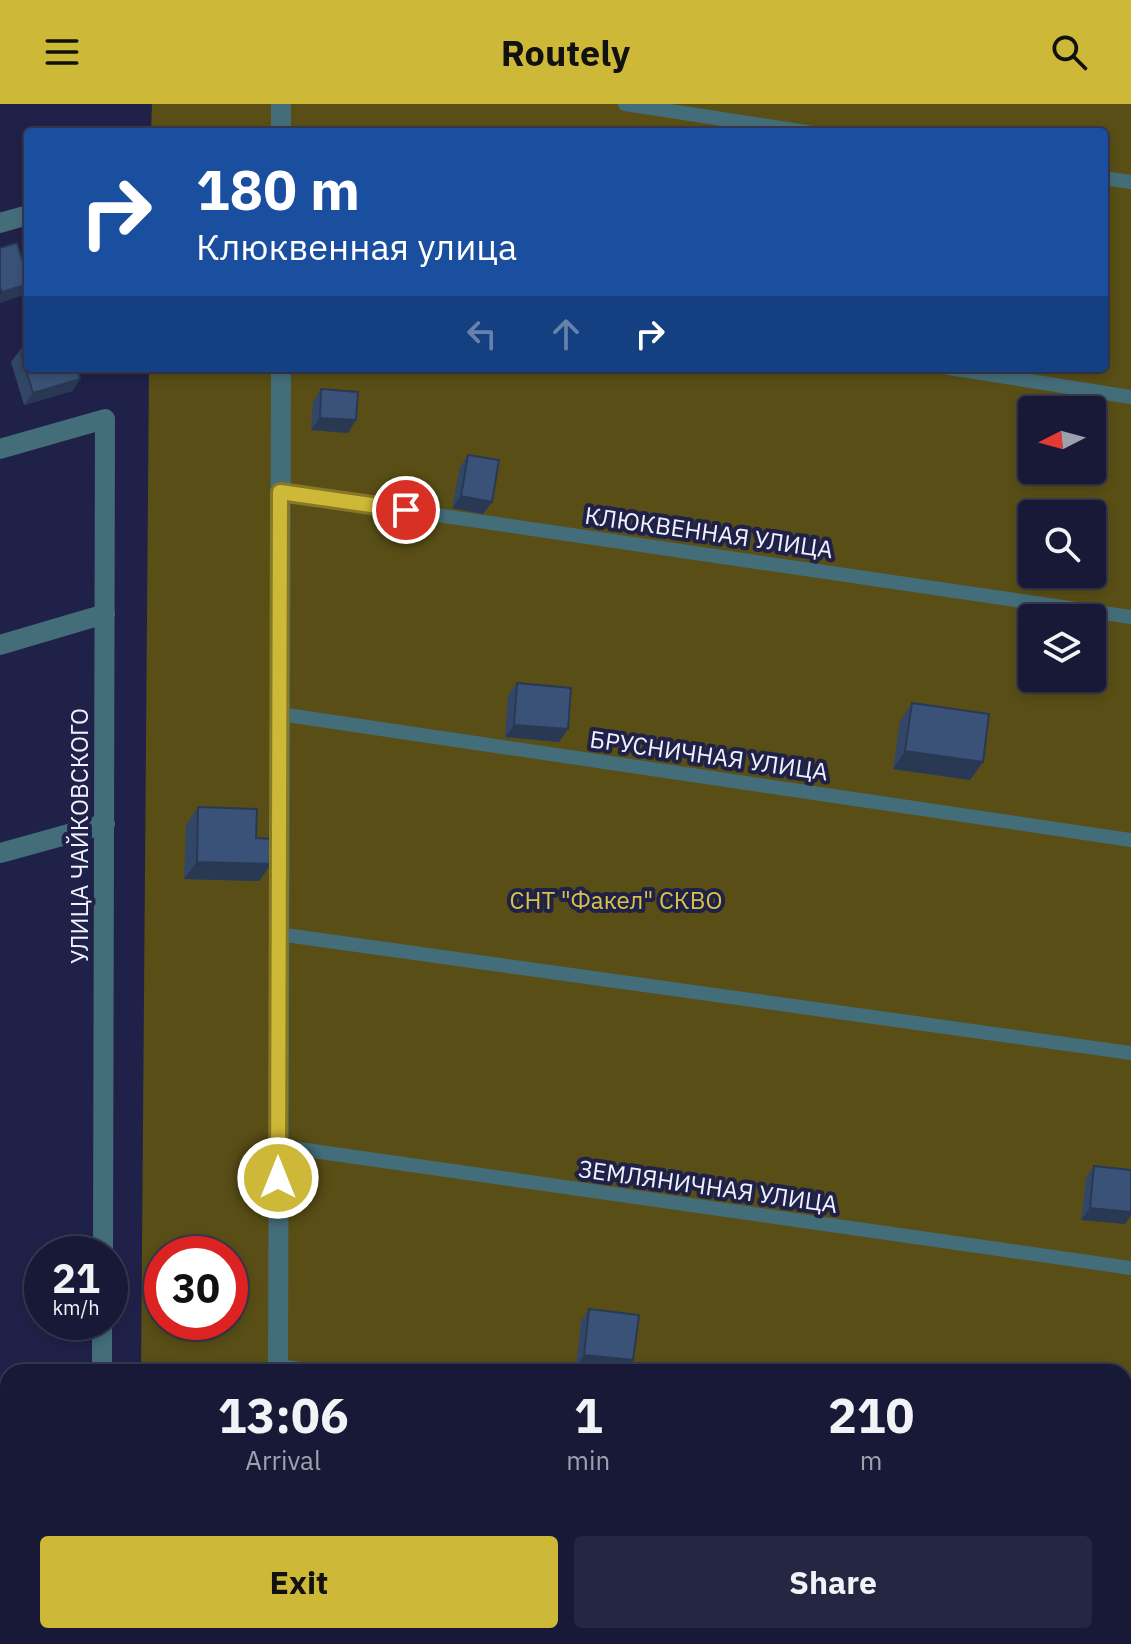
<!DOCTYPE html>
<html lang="en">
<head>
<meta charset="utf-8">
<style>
  body { margin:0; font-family:"IBM Plex Sans",sans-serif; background:#252642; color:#f1f3f6; height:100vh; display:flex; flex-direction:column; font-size:30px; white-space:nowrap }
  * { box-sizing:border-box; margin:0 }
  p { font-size:26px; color:#9fa0ad }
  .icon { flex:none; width:44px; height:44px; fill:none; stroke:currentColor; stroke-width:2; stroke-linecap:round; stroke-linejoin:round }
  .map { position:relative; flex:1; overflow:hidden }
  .drawer { position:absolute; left:0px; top:1260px; width:1132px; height:280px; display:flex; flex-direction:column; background:#181936; border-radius:24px 24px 0 0; box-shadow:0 4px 12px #0003,0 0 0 2px #363851 }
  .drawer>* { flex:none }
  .top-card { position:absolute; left:24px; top:24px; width:1084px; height:244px; border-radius:8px; box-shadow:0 4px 12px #0003,0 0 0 2px #363851; background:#1a4fa0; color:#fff; overflow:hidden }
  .needle { width:52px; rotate:264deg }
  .fabs { position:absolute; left:1018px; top:292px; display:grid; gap:16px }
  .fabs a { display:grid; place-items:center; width:88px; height:88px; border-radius:8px; background:#181936; box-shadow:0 4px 12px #0003,0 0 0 2px #363851; font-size:40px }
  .speed { position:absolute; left:24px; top:1132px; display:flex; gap:16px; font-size:40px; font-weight:700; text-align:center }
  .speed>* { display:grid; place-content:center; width:104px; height:104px; border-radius:50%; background:#181936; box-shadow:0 4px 12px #0003,0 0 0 2px #363851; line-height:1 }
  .speed small { font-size:20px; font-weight:400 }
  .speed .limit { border:12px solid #d22; background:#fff; color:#111 }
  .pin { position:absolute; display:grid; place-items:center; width:68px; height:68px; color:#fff; margin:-34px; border:4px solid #fff; border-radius:50%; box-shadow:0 2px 8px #0007 }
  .me { position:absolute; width:88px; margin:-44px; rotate:0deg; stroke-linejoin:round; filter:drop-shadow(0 0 6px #0008) }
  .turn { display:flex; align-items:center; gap:28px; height:168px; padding:0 40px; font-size:36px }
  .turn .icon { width:104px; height:104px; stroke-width:2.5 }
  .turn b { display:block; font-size:56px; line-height:68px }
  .lanes { display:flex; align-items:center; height:76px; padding:0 40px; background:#0003; justify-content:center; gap:40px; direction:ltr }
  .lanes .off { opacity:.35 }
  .eta { display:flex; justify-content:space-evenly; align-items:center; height:136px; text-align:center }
  .eta b { font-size:48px; font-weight:700; line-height:56px }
  .cta { display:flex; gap:16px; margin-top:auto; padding:16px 40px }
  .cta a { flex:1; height:92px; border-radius:8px; background:#ceb837; color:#111; font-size:32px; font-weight:700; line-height:92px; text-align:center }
  .cta a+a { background:#252642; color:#f1f3f6 }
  header { display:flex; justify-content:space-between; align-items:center; height:104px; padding:0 40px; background:#ceb837; color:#111; font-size:36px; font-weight:700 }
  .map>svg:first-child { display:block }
</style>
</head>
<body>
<header><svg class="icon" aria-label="menu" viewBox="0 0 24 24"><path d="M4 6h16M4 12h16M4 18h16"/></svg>Routely<svg class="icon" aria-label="search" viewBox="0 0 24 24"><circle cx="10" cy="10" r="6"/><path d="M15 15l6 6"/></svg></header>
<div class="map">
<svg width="1131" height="1540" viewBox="0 0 1131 1540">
  <rect width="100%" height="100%" fill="#202148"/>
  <path fill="#584e16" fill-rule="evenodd" d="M 152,0 L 1131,0 L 1131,1540 L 139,1540 L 139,1532 L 1124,1532 L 1124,1268 L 141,1268 L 149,264 L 1104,264 L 1104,28 L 151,28 ZM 1032,306 L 1092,306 L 1092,366 L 1032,366 ZM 1032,410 L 1092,410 L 1092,470 L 1032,470 ZM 1032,514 L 1092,514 L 1092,574 L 1032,574 ZM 162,1150 L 230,1150 L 230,1218 L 162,1218 Z"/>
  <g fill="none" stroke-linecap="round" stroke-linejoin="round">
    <g stroke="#446d7a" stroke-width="14">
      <polyline points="625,0 807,28"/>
      <polyline points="1104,74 1131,78"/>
      <polyline points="949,264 1131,293"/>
      <polyline points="280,388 1131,513"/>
      <polyline points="280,610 1131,736"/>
      <polyline points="278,830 1131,949"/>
      <polyline points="278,1042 1131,1164"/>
      <polyline points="278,1262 321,1268"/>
      <polyline points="1124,1380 1131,1381"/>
      <polyline points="539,1532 597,1540"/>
    </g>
    <g stroke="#446d7a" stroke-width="20">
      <polyline points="281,28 281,0"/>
      <polyline points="0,119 28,111"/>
      <polyline points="0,345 105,315 103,1150"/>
      <polyline points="0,541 105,510"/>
      <polyline points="0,749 105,720"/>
      <polyline points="102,1268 102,1218"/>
      <polyline points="278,1268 281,264"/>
      <polyline points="278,1532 278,1540"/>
      <polyline points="101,1540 101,1532"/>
    </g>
  </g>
  <g fill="#324767">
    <polygon points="20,246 80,275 72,287 24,301 11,258"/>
    <polygon points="321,285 348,329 311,326 313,298"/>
    <polygon points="468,351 483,410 452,404 460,363"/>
    <polygon points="517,579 559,638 505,633 508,591"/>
    <polygon points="912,599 983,658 970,676 893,665 900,617"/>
    <polygon points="198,703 256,734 271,760 259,777 184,775 186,721"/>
    <polygon points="1094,1062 1131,1066 1131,1111 1125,1120 1081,1116 1086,1074"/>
    <polygon points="589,1205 625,1268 576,1263 581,1217"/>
  </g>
  <g fill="#293954">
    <polygon points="28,180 28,183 21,192 0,199 0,191 2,188"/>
    <polygon points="80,275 72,287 24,301 33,289"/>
    <polygon points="320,314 356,316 348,329 311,326"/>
    <polygon points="461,392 492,398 483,410 452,404"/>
    <polygon points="514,621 568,625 559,638 505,633"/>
    <polygon points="905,647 983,658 970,676 893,665"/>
    <polygon points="197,758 271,760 259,777 184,775"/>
    <polygon points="1090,1104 1131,1108 1131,1111 1125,1120 1081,1116"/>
    <polygon points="584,1251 633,1256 625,1268 576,1263"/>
  </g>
  <g fill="#3a5278" stroke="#293954" stroke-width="2">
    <polygon points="17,139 28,174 28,180 2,188 0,183 0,144"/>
    <polygon points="28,243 28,264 77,264 80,275 33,289 20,246"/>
    <polygon points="321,285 358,288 356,316 320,314"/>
    <polygon points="468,351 499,356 492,398 461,392"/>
    <polygon points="517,579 571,584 568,625 514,621"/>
    <polygon points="912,599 989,610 983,658 905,647"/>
    <polygon points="198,703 257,705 256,734 272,735 271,760 197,758"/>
    <polygon points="1094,1062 1131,1066 1131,1108 1090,1104"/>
    <polygon points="589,1205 639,1211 633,1256 584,1251"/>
  </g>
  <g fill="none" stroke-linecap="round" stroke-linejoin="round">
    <defs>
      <polyline id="route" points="278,1074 280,388 406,406"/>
    </defs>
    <use href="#route" stroke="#867824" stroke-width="20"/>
    <use href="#route" stroke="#ceb837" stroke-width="14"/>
  </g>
  <g text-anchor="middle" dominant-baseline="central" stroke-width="8" stroke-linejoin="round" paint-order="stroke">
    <g font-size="24" fill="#f0f1fc" stroke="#202148">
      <text transform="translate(709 428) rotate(8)">КЛЮКВЕННАЯ УЛИЦА</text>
      <text transform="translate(709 651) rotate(8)">БРУСНИЧНАЯ УЛИЦА</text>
      <text transform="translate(79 732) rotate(-90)">УЛИЦА ЧАЙКОВСКОГО</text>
      <text transform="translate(708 1082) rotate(8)">ЗЕМЛЯНИЧНАЯ УЛИЦА</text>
    </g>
    <g font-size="24" fill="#d8c248" stroke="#202148">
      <text x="616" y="796">СНТ "Факел" СКВО</text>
    </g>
  </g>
</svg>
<div class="fabs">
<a><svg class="needle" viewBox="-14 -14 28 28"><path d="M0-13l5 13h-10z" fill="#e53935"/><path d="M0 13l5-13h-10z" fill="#9fa0ad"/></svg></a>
<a><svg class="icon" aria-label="search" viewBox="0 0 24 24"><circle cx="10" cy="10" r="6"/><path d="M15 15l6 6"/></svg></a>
<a><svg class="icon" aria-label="layers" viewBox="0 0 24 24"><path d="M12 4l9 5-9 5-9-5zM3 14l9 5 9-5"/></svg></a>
</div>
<div class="speed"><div>21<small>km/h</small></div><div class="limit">30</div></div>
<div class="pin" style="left:406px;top:406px;background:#d93025"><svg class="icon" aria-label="arrive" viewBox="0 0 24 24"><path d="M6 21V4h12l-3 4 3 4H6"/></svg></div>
<svg class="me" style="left:278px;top:1074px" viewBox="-20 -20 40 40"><circle r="17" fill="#ceb837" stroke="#fff" stroke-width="3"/><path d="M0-11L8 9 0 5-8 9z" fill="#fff"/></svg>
<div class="top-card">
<div class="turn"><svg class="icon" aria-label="right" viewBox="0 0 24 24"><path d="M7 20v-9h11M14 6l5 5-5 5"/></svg><div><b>180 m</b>Клюквенная улица</div></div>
<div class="lanes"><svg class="icon off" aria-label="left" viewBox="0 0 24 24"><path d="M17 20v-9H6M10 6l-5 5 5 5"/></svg><svg class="icon off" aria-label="ahead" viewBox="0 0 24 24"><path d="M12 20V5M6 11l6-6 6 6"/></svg><svg class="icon" aria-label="right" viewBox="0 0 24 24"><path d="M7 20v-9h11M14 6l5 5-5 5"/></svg></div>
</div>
<section class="drawer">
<div class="eta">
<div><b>13:06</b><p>Arrival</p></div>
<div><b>1</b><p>min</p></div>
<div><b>210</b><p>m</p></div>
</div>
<div class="cta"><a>Exit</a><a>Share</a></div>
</section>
</div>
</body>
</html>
